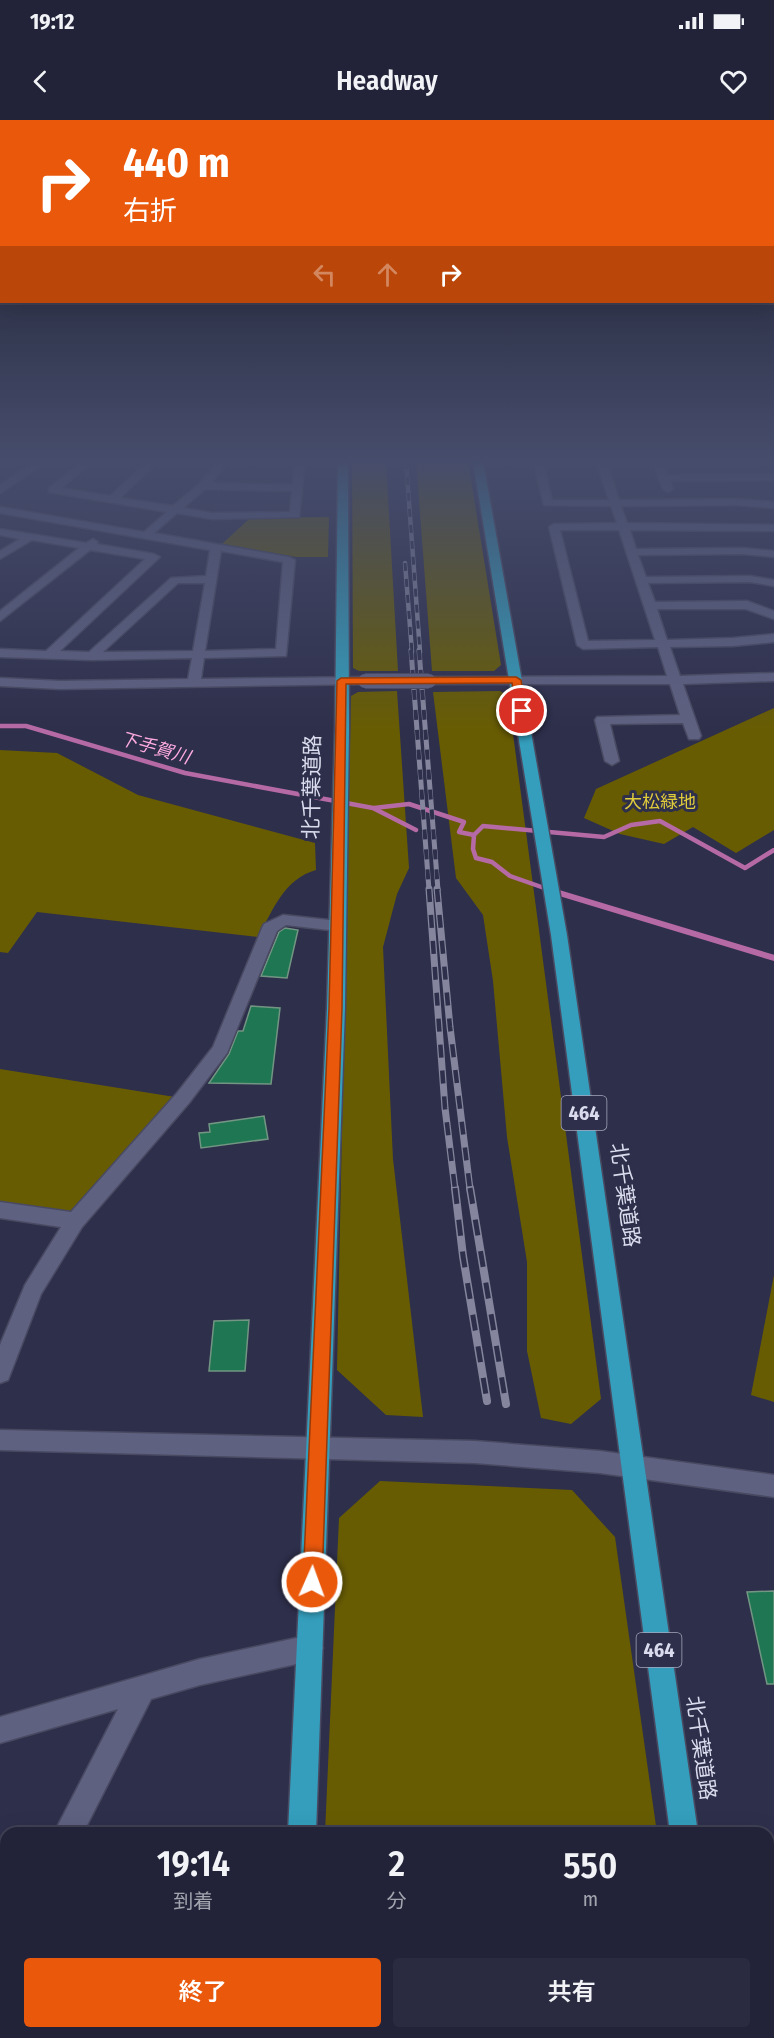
<!DOCTYPE html>
<html lang="ja">
<head>
<meta charset="utf-8">
<style>
  body { margin:0; font-family:"Fira Sans Condensed","Noto Sans JP",sans-serif; background:#2a2b40; color:#f1f3f6; height:100vh; display:flex; flex-direction:column; font-size:22px; white-space:nowrap }
  * { box-sizing:border-box; margin:0 }
  p { font-size:20px; color:#a2a4ae }
  .icon { flex:none; width:33px; height:33px; fill:none; stroke:currentColor; stroke-width:2; stroke-linecap:round; stroke-linejoin:round }
  .map { position:relative; flex:1; overflow:hidden }
  .side { position:absolute; left:0px; top:1707px; width:774px; height:212px; display:flex; flex-direction:column; background:#222338; border-radius:18px 18px 0 0; box-shadow:0 6px 24px #0002,0 0 0 2px #3f4053 }
  .side>* { flex:none }
  .guide { position:absolute; left:0px; top:0px; width:774px; height:183px; box-shadow:0 6px 24px #0002,0 0 0 2px #3f4053; background:#ea580c; color:#fff; overflow:hidden }
  .pin { position:absolute; display:grid; place-items:center; width:51px; height:51px; color:#fff; margin:-26px; border:3px solid #fff; border-radius:50%; box-shadow:0 2px 6px #0007 }
  .me { position:absolute; width:66px; margin:-33px; rotate:2deg; stroke-linejoin:round; filter:drop-shadow(0 0 4px #0008) }
  .turn { display:flex; align-items:center; gap:21px; height:126px; padding:0 24px; font-size:27px }
  .turn .icon { width:78px; height:78px; stroke-width:2.5 }
  .turn b { display:block; font-size:42px; line-height:51px }
  .lanes { display:flex; align-items:center; height:57px; padding:0 24px; background:#0003; justify-content:center; gap:30px; direction:ltr }
  .lanes .off { opacity:.35 }
  .eta { display:flex; justify-content:space-evenly; align-items:center; height:102px; text-align:center }
  .eta b { font-size:36px; font-weight:600; line-height:42px }
  .action { display:flex; gap:12px; margin-top:auto; padding:12px 24px }
  .action a { flex:1; height:69px; border-radius:6px; background:#ea580c; color:#fff; font-size:24px; font-weight:600; line-height:69px; text-align:center }
  .action a+a { background:#2a2b40; color:#f1f3f6 }
  .status { display:flex; justify-content:space-between; align-items:center; height:42px; padding:0 30px; background:#222338; direction:ltr }
  .status svg { height:16px; fill:currentColor }
  header { display:flex; justify-content:space-between; align-items:center; height:78px; padding:0 24px; background:#222338; font-size:27px; font-weight:600 }
  .map>svg:first-child { display:block }
</style>
</head>
<body>
<div class="status"><b>19:12</b><svg viewBox="0 0 49 12"><path d="M0 12V9h3v3zM5 12V6h3v6zM10 12V3h3v9zM15 12V0h3v12zM26 1h20v11H26zM47 4h2v5h-2z"/></svg></div>
<header><svg class="icon" aria-label="back" viewBox="0 0 24 24"><path d="M15 5l-7 7 7 7"/></svg>Headway<svg class="icon" aria-label="heart" viewBox="0 0 24 24"><path d="M12 20l-8-8c-3-5 5-10 8-4 3-6 11-1 8 4z"/></svg></header>
<div class="map">
<svg width="774" height="1918" viewBox="0 0 774 1918">
  <rect width="100%" height="100%" fill="#2e2f4b"/>
  <g fill="#685c03">
    <polygon points="352,341 386,341 398,551 359,551 353,548"/>
    <polygon points="416,341 468,341 501,545 494,551 432,551"/>
    <polygon points="329,397 328,437 296,437 222,424 250,398"/>
    <polygon points="397,571 409,748 397,774 383,827 393,1039 423,1297 386,1295 337,1250 351,576 358,572"/>
    <polygon points="500,571 508,576 601,1279 571,1304 541,1298 527,1231 527,1142 507,1017 493,861 483,795 456,758 433,572"/>
    <polygon points="774,588 774,710 736,733 693,707 664,724 620,714 584,698 596,669"/>
    <path d="M 0,630 L 57,633 L 138,675 L 315,723 L 316,750 C 284,759 273,790 258,817 L 37,792 L 8,833 L 0,832 Z"/>
    <polygon points="0,949 175,977 76,1094 0,1087"/>
    <polygon points="774,1155 774,1282 751,1275"/>
    <polygon points="380,1361 572,1370 615,1417 657,1713 325,1713 339,1398"/>
    <polygon points="318,1912 685,1912 686,1918 318,1918"/>
  </g>
  <g fill="none" stroke-linecap="round" stroke-linejoin="round">
    <g stroke="#b66aa5" stroke-width="4.5">
      <polyline points="0,606 26,606 185,653 373,688 416,710"/>
      <polyline points="374,688 409,684 464,702 459,712 474,715"/>
      <polyline points="550,770 510,756 492,742 476,738 473,729 474,715 483,706 604,717 631,705 660,701 745,748 774,730"/>
    </g>
    <polyline stroke="#b66aa5" stroke-width="6" points="546,769 774,838"/>
  </g>
  <g fill="#1f7652" stroke="#729683" stroke-width="1.5">
    <polygon points="285,808 298,810 287,858 261,856 279,812"/>
    <polygon points="251,886 280,888 271,964 209,963 229,934 238,911 243,911"/>
    <polygon points="264,996 268,1019 201,1028 199,1013 210,1012 209,1004"/>
    <polygon points="249,1200 245,1251 209,1251 214,1201"/>
    <polygon points="774,1471 774,1564 767,1564 747,1472"/>
  </g>
  <g fill="none" stroke-linecap="round" stroke-linejoin="round">
    <defs>
      <g id="minor">
        <polygon points="36,341 48,341 0,373 0,365"/>
        <path d="M 82,341 L 94,341 L 61,368 L 110,376 L 148,341 L 159,341 L 120,378 L 173,386 L 199,364 L 218,341 L 228,341 L 211,363 L 293,365 L 295,341 L 305,341 L 299,397 L 212,399 L 177,393 L 154,413 L 289,437 L 295,440 L 286,536 L 204,538 L 201,559 L 365,557 L 369,558 L 371,561 L 369,564 L 60,569 L 0,566 L 0,558 L 60,561 L 188,559 L 192,538 L 92,540 L 0,537 L 0,529 L 46,531 L 145,439 L 90,430 L 0,501 L 0,491 L 79,428 L 32,420 L 0,439 L 0,431 L 20,419 L 0,415 L 0,409 L 86,423 L 93,419 L 98,422 L 97,424 L 154,434 L 160,437 L 60,531 L 89,532 L 171,458 L 206,456 L 210,430 L 0,393 L 0,387 L 144,412 L 167,392 L 49,372 L 49,368 ZM 205,369 L 292,371 L 290,392 L 212,393 L 183,388 ZM 221,431 L 283,442 L 276,529 L 205,531 ZM 178,463 L 205,463 L 193,531 L 103,532 Z"/>
        <path d="M 533,341 L 543,341 L 552,380 L 609,380 L 596,341 L 606,341 L 619,380 L 737,379 L 774,382 L 774,388 L 737,385 L 621,386 L 627,403 L 774,405 L 774,411 L 630,410 L 636,429 L 743,428 L 774,431 L 774,437 L 743,434 L 638,435 L 646,457 L 750,456 L 774,460 L 774,466 L 750,462 L 648,463 L 655,482 L 747,481 L 774,491 L 774,499 L 746,489 L 657,489 L 667,520 L 733,518 L 774,514 L 774,522 L 733,526 L 670,527 L 680,556 L 774,553 L 774,561 L 683,564 L 701,616 L 699,619 L 689,619 L 683,603 L 610,604 L 619,641 L 612,645 L 605,641 L 595,600 L 597,597 L 680,595 L 670,564 L 425,564 L 423,561 L 425,558 L 429,557 L 667,556 L 658,527 L 583,529 L 577,525 L 549,407 L 554,404 L 617,403 L 611,386 L 544,385 ZM 560,410 L 619,410 L 655,520 L 588,521 Z"/>
        <polygon points="652,341 662,341 667,355 774,354 774,360 670,361 673,369 668,372 663,369"/>
        <polygon points="283,795 338,801 346,806 338,811 286,805 277,811 227,933 189,983 82,1107 41,1174 8,1260 0,1263 0,1225 25,1165 61,1107 0,1098 0,1082 71,1092 177,973 213,927 262,808 264,804"/>
        <polygon points="0,1310 475,1321 600,1331 774,1355 774,1377 600,1353 475,1343 0,1330"/>
        <polygon points="310,1515 319,1519 323,1528 319,1537 310,1541 200,1565 151,1579 83,1713 54,1713 118,1589 0,1623 0,1597 200,1539"/>
        <polygon points="6,1746 6,1774 0,1776 0,1748"/>
        <polygon points="6,1812 6,1850 0,1853 0,1815"/>
      </g>
      <g id="highway">
        <polygon points="338,341 348,341 349,609 345,888 316,1713 288,1713 327,888 335,609"/>
        <polygon points="473,341 483,341 567,815 698,1713 670,1713 551,815"/>
        <rect x="278" y="1912" width="30" height="6"/>
        <polygon points="696,1912 726,1912 727,1918 697,1918"/>
      </g>
    </defs>
    <use href="#minor" stroke="#494a62" stroke-width="3"/>
    <use href="#highway" stroke="#494a62" stroke-width="3"/>
    <use href="#minor" fill="#5f6181" fill-rule="evenodd"/>
    <use href="#highway" fill="#349ebc" fill-rule="evenodd"/>
    <defs>
      <g id="rail-far3">
        <polyline points="406,341 420,532"/>
        <polyline points="405,443 412,532"/>
      </g>
      <g id="rail-far2">
        <polyline points="411,530 429,770"/>
        <polyline points="419,530 438,770"/>
      </g>
      <g id="rail-far1">
        <polyline points="429,769 445,988 455,1069"/>
        <polyline points="437,769 450,907 470,1069"/>
      </g>
      <g id="rail">
        <polyline points="455,1068 463,1136 487,1281"/>
        <polyline points="470,1068 506,1284"/>
      </g>
    </defs>
    <use href="#rail-far3" stroke="#85869d" stroke-width="4.5"/>
    <use href="#rail-far2" stroke="#85869d" stroke-width="5"/>
    <use href="#rail-far1" stroke="#85869d" stroke-width="7"/>
    <use href="#rail" stroke="#85869d" stroke-width="8"/>
    <use href="#rail-far3" stroke="#2e2f4b" stroke-width="3" stroke-dasharray="8" stroke-linecap="butt"/>
    <use href="#rail-far2" stroke="#2e2f4b" stroke-width="4" stroke-dasharray="10" stroke-linecap="butt"/>
    <use href="#rail-far1" stroke="#2e2f4b" stroke-width="4.5" stroke-dasharray="13" stroke-linecap="butt"/>
    <use href="#rail" stroke="#2e2f4b" stroke-width="5" stroke-dasharray="16" stroke-linecap="butt"/>
    <defs>
      <polyline id="minor-bridge" points="365,561 429,561"/>
    </defs>
    <use href="#minor-bridge" stroke="#494a62" stroke-width="16" stroke-linecap="butt"/>
    <use href="#minor-bridge" stroke="#5f6181" stroke-width="14"/>
  </g>
  <linearGradient id="sky" x2="0" y2="1"><stop stop-color="#191a29"/><stop offset="0.56" stop-color="#464d6c"/><stop offset="1" stop-color="#464d6c" stop-opacity="0"/></linearGradient>
  <rect width="774" height="610" fill="url(#sky)"/>
  <polygon fill="#ea580c" stroke="#983908" stroke-width="1.5" points="516,557 521,560 527,591 522,594 517,591 512,563 346,564 342,888 322,1462 319,1468 312,1471 306,1468 303,1462 329,888 337,561 341,558"/>
  <g text-anchor="middle" dominant-baseline="central" stroke-width="6" stroke-linejoin="round" paint-order="stroke">
    <g font-size="18" font-style="italic" fill="#fdaadf" stroke="#2e2f4b">
      <text transform="translate(155 628) rotate(16)">下手賀川</text>
    </g>
    <g font-size="18" fill="#e0cc3a" stroke="#2e2f4b">
      <text x="660" y="682">大松緑地</text>
    </g>
    <g fill="#2e2f4b" stroke="#a6a8bd" stroke-width="1.5">
      <rect x="561.5" y="976" width="45" height="34" rx="4.5"/>
      <rect x="636.5" y="1513" width="45" height="34" rx="4.5"/>
    </g>
    <g font-size="20" font-weight="bold" fill="#dadcee">
      <text x="584" y="993">464</text>
      <text x="659" y="1530">464</text>
    </g>
    <g font-size="21" fill="#dadcee" stroke="#2e2f4b">
      <text transform="translate(312 667) rotate(-89)">北千葉道路</text>
      <text transform="translate(625 1075) rotate(82)">北千葉道路</text>
      <text transform="translate(701 1628) rotate(82)">北千葉道路</text>
    </g>
  </g>
</svg>
<div class="pin" style="left:522px;top:591px;background:#d93025"><svg class="icon" aria-label="arrive" viewBox="0 0 24 24"><path d="M6 21V4h12l-3 4 3 4H6"/></svg></div>
<svg class="me" style="left:312px;top:1462px" viewBox="-20 -20 40 40"><circle r="17" fill="#ea580c" stroke="#fff" stroke-width="3"/><path d="M0-11L8 9 0 5-8 9z" fill="#fff"/></svg>
<div class="guide">
<div class="turn"><svg class="icon" aria-label="right" viewBox="0 0 24 24"><path d="M7 20v-9h11M14 6l5 5-5 5"/></svg><div><b>440 m</b>右折</div></div>
<div class="lanes"><svg class="icon off" aria-label="left" viewBox="0 0 24 24"><path d="M17 20v-9H6M10 6l-5 5 5 5"/></svg><svg class="icon off" aria-label="ahead" viewBox="0 0 24 24"><path d="M12 20V5M6 11l6-6 6 6"/></svg><svg class="icon" aria-label="right" viewBox="0 0 24 24"><path d="M7 20v-9h11M14 6l5 5-5 5"/></svg></div>
</div>
<section class="side">
<div class="eta">
<div><b>19:14</b><p>到着</p></div>
<div><b>2</b><p>分</p></div>
<div><b>550</b><p>m</p></div>
</div>
<div class="action"><a>終了</a><a>共有</a></div>
</section>
</div>
</body>
</html>
